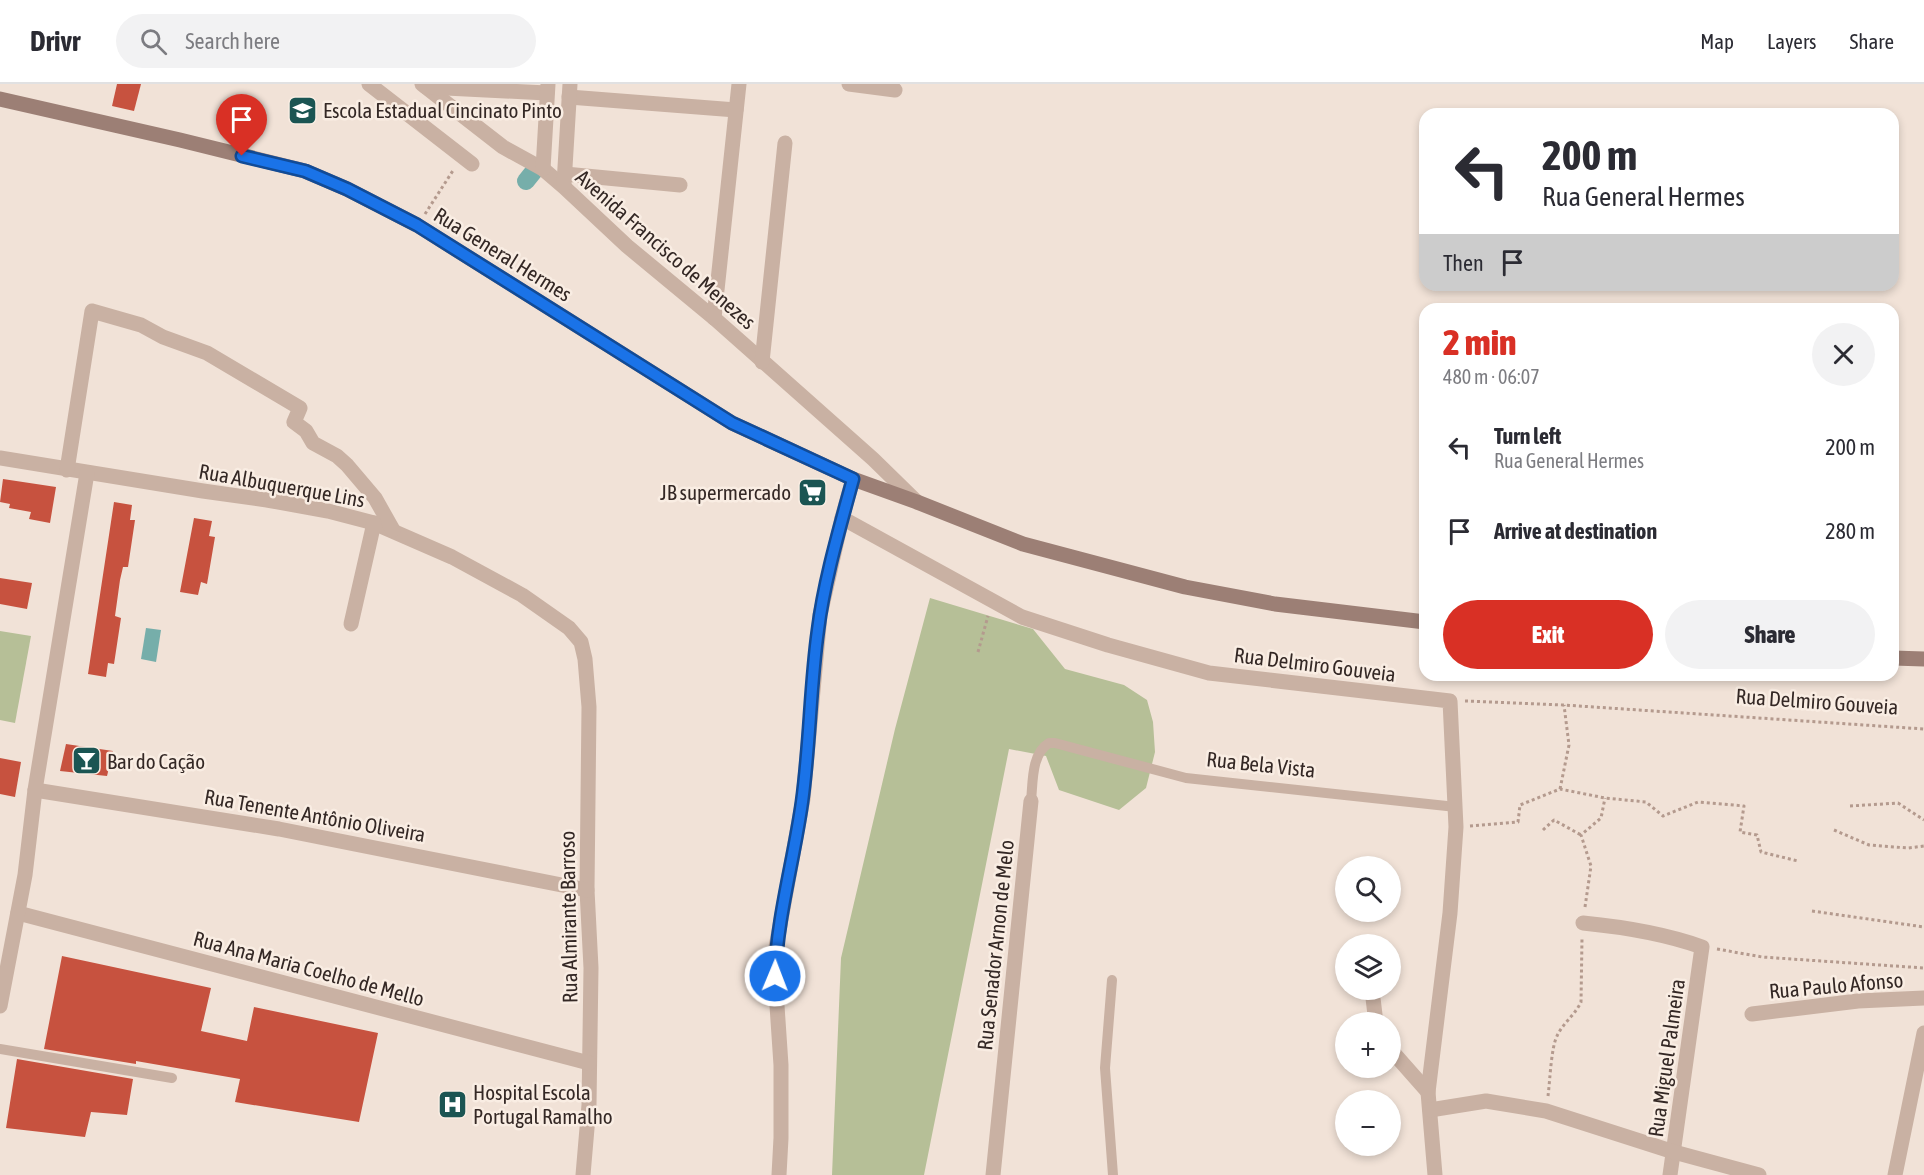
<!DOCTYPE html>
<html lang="en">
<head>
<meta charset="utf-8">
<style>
  body { margin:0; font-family:"Asap Condensed",sans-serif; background:#f2f2f3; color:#2b2b33; height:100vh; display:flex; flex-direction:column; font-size:22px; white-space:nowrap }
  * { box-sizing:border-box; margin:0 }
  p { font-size:20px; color:#7c7c81 }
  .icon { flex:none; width:33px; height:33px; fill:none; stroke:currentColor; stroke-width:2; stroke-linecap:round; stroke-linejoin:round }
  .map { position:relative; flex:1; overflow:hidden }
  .sheet { position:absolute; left:1419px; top:219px; width:480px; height:378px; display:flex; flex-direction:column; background:#fff; border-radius:18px; box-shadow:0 3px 9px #0003 }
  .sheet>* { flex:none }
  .top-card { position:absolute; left:1419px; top:24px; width:480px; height:183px; border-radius:18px; box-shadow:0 3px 9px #0003; background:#fff; color:#2b2b33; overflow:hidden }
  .fabs { position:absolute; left:1335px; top:772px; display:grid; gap:12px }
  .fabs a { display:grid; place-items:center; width:66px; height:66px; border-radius:50%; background:#fff; box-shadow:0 3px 9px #0003; font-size:30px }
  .pin { position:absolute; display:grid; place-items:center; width:51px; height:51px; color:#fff; margin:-62px -26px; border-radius:50% 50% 50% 0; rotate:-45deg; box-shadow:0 0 6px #0007 }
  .pin .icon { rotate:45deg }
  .me { position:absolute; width:66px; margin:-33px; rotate:1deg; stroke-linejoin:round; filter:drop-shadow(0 0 4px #0008) }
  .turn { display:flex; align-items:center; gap:21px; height:126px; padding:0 24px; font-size:27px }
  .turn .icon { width:78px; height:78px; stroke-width:2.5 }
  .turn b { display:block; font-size:42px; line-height:51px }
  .then { display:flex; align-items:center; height:57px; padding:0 24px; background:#0003; gap:12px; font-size:22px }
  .round { display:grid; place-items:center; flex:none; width:63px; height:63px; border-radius:32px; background:#f2f2f3 }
  .summary { display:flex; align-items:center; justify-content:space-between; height:102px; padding:0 24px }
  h1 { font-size:36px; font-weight:800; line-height:45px; color:#d93025 }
  .action { display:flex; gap:12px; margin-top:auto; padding:12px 24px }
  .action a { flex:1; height:69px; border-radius:36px; background:#d93025; color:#fff; font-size:24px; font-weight:800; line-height:69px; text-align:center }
  .action a+a { background:#f2f2f3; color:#2b2b33 }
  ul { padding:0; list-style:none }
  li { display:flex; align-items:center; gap:18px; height:84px; padding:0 24px }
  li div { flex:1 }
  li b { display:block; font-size:22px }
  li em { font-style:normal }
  header { display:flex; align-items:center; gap:36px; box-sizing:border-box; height:84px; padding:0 30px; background:#fff; border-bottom:2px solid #e1e1e2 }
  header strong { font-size:28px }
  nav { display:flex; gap:33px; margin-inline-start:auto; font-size:21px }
  .search { width:420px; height:54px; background:#f2f2f3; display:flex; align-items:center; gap:15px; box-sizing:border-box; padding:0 21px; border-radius:33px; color:#7c7c81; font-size:22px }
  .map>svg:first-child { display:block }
</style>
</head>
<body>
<header>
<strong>Drivr</strong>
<div class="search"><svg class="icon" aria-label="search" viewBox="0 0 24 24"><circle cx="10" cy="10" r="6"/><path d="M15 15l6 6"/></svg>Search here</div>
<nav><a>Map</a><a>Layers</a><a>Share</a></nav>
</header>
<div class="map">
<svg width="1924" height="1091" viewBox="0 0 1924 1091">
  <rect width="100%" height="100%" fill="#f1e2d7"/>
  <g fill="#b6bf97">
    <polygon points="930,514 1033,545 1065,585 1124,601 1147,616 1153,638 1155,668 1146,704 1119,726 1059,706 1046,672 1009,665 924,1091 832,1091 841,874 895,645"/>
    <polygon points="0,547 31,552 15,639 0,636"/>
  </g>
  <polygon fill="#76aeaa" points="146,544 161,546 156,578 141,575"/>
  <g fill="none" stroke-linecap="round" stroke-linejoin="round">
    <polyline stroke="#76aeaa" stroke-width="18" points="526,97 534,87"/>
  </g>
  <g fill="#c7523f">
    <polygon points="117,0 141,0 134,27 112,22"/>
    <polygon points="3,395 56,403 50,439 29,435 31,428 9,424 10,420 0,418"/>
    <polygon points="114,418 132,421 130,436 135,436 128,483 123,483 120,496 115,532 121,534 114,580 108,579 106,593 88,590"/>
    <polygon points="194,434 212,437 209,452 215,453 207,500 201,498 198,511 180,508"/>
    <polygon points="0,494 32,499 27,525 0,520"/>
    <polygon points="66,660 113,667 107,692 60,687"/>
    <polygon points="0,674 21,678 15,713 0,710"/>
    <polygon points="62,872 211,904 201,947 247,957 254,923 378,949 359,1038 235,1018 240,995 136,977 136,980 44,965"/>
    <polygon points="17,975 133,995 127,1031 91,1028 85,1053 6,1044"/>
  </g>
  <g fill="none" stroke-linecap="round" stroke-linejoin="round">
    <g stroke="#b49a8e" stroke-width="3" stroke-dasharray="3 3" stroke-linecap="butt">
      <polyline points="425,130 454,85"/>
      <polyline points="978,568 988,532"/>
      <polyline points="1465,617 1564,621 1924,645"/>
      <polyline points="1560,705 1569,661 1564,621"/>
      <polyline points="1850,722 1898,719 1924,736"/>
      <polyline points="1470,742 1518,738 1520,721 1560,705 1605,714 1646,718 1663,732 1698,718 1744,722 1740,748 1757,751 1761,768 1798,777"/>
      <polyline points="1543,746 1554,736 1581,751"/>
      <polyline points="1834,746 1869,761 1908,764 1924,762"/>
      <polyline points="1585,823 1591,782 1581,751 1601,734 1605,714"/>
      <polyline points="1812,827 1924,843"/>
      <polyline points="1717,865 1762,873 1924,884"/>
      <path d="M 1548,1012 C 1550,997 1551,964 1557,952 C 1563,939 1575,931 1581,918 L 1582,854"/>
    </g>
    <g stroke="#c9b1a3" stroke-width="10">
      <path d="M 1031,717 C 1033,699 1031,670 1049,659 L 1055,659 L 1186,694 L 1456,723"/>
      <polyline points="1112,896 1105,984 1113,1091"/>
      <polyline points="0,965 172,994"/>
    </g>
    <g stroke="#c9b1a3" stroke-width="15">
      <polyline points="369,0 472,80"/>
      <polyline points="422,0 503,63 543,85 564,103 627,162 714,234 873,375 917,418"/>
      <polyline points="849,0 895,6"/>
      <polyline points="426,3 547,9"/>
      <polyline points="569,13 736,26"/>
      <polyline points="543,85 548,0"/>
      <polyline points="565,90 680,101"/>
      <polyline points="564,100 570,0"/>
      <polyline points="714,234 739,0"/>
      <polyline points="762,278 785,59"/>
      <polyline points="0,374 203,407 267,416 328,427 374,439 452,473 522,511 569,544 581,558 585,575 589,623 587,806 591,884 589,1021 583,1091"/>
      <polyline points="67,386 92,227 141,241 163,253 207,269 300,324 294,338 306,347 313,359 337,372 347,381 375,414 393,446"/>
      <polyline points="842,434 1022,533 1108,561 1209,589 1450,617 1456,743 1450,829 1428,1008 1435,1091"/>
      <polyline points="351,540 374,439"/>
      <polyline points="35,706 279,745 587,806"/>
      <polyline points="18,829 589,979"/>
      <path d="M 1583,839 C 1624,843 1663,849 1702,863 L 1670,1091"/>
      <polyline points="1372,906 1376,939"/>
      <polyline points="0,922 25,791 35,706 87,389"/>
      <polyline points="1752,930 1858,917 1924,914"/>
      <polyline points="1390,965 1428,1008"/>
      <polyline points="1430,1026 1486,1017 1546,1027 1674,1068 1759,1091"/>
      <polyline points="779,1091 781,1054 781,981 775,892 776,863 803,715 820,531 842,434 853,395"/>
      <polyline points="993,1091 1031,717"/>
      <polyline points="1895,1091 1924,949"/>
    </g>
    <g stroke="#9c7f75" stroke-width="15">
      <polyline points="0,15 180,56 305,87 347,105 417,141 732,339 853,395 917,418 1023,460 1185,503 1275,520 1425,538"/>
      <polyline points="1893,574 1924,575"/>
    </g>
  </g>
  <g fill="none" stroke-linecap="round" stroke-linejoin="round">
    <defs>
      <path id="route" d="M 242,72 L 305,87 L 347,105 L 417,141 L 732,339 L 853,395 C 840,443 824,497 818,546 C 810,603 810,661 802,718 C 794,776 777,833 775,892"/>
    </defs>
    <use href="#route" stroke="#114b97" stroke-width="15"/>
    <use href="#route" stroke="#1a73e8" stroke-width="10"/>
  </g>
  <defs>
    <symbol id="school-square" viewBox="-11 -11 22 22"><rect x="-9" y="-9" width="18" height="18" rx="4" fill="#1b5553" stroke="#f9ede3"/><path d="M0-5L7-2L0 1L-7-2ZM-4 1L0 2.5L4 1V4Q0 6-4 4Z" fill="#fff"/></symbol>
    <symbol id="supermarket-square" viewBox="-11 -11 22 22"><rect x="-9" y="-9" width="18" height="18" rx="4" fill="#1b5553" stroke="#f9ede3"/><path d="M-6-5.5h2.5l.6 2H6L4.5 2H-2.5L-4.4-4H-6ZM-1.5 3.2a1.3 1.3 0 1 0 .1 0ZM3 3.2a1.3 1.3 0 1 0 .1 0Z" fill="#fff"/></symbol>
    <symbol id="bar-square" viewBox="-11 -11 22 22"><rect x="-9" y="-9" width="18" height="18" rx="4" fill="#1b5553" stroke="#f9ede3"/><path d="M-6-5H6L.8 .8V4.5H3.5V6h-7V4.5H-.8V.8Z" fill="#fff"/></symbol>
    <symbol id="hospital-square" viewBox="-11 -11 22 22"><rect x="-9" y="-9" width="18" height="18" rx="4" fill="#1b5553" stroke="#f9ede3"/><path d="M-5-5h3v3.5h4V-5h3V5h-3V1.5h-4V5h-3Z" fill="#fff"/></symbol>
  </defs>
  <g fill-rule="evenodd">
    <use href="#school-square" x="286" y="10" width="33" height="33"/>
    <use href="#supermarket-square" x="796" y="392" width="33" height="33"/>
    <use href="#bar-square" x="70" y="660" width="33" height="33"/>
    <use href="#hospital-square" x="436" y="1004" width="33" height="33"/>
  </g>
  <g text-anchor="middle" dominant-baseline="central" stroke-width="5" stroke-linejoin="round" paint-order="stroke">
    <g font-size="21" fill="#342825" stroke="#f9ede3" text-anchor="start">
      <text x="323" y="26">Escola Estadual Cincinato Pinto</text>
      <text x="791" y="408" text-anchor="end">JB supermercado</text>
      <text x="107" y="677">Bar do Cação</text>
      <text x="473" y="1008">Hospital Escola<tspan x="473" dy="24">Portugal Ramalho</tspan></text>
    </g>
    <g font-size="21" fill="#342825" stroke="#f9ede3">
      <text transform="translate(666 165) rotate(41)">Avenida Francisco de Menezes</text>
      <text transform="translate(503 170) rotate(32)">Rua General Hermes</text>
      <text transform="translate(282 401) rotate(10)">Rua Albuquerque Lins</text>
      <text transform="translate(1315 580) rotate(7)">Rua Delmiro Gouveia</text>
      <text transform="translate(1817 617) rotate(4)">Rua Delmiro Gouveia</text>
      <text transform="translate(1261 680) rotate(6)">Rua Bela Vista</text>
      <text transform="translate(315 731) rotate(10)">Rua Tenente Antônio Oliveira</text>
      <text transform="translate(568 833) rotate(-91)">Rua Almirante Barroso</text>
      <text transform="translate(995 861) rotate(-84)">Rua Senador Arnon de Melo</text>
      <text transform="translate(309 884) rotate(15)">Rua Ana Maria Coelho de Mello</text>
      <text transform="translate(1836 901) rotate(-5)">Rua Paulo Afonso</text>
      <text transform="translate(1666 974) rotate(-82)">Rua Miguel Palmeira</text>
    </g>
  </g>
</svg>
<div class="fabs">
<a><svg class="icon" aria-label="search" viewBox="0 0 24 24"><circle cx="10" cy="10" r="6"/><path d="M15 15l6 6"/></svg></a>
<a><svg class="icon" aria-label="layers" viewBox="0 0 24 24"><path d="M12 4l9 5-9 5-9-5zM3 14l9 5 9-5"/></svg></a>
<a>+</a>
<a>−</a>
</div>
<div class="pin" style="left:242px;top:72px;background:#d93025"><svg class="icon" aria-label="arrive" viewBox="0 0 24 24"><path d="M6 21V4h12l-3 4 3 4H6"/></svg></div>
<svg class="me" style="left:775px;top:892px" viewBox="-20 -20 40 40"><circle r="17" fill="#1a73e8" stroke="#fff" stroke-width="3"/><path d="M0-11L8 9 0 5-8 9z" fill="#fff"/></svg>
<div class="top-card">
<div class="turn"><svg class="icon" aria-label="left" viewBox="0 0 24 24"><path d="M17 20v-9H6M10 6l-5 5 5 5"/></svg><div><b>200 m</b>Rua General Hermes</div></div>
<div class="then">Then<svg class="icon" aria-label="arrive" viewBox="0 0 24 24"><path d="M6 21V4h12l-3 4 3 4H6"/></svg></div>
</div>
<section class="sheet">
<div class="summary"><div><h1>2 min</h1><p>480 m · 06:07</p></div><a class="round"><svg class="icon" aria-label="close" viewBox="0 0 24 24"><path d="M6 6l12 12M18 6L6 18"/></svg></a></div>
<ul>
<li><svg class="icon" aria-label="left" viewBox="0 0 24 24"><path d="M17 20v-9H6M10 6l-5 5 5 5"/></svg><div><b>Turn left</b><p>Rua General Hermes</p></div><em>200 m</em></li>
<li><svg class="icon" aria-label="arrive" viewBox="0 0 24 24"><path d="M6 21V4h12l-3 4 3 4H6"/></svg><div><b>Arrive at destination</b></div><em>280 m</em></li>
</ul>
<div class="action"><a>Exit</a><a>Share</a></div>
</section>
</div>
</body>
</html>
